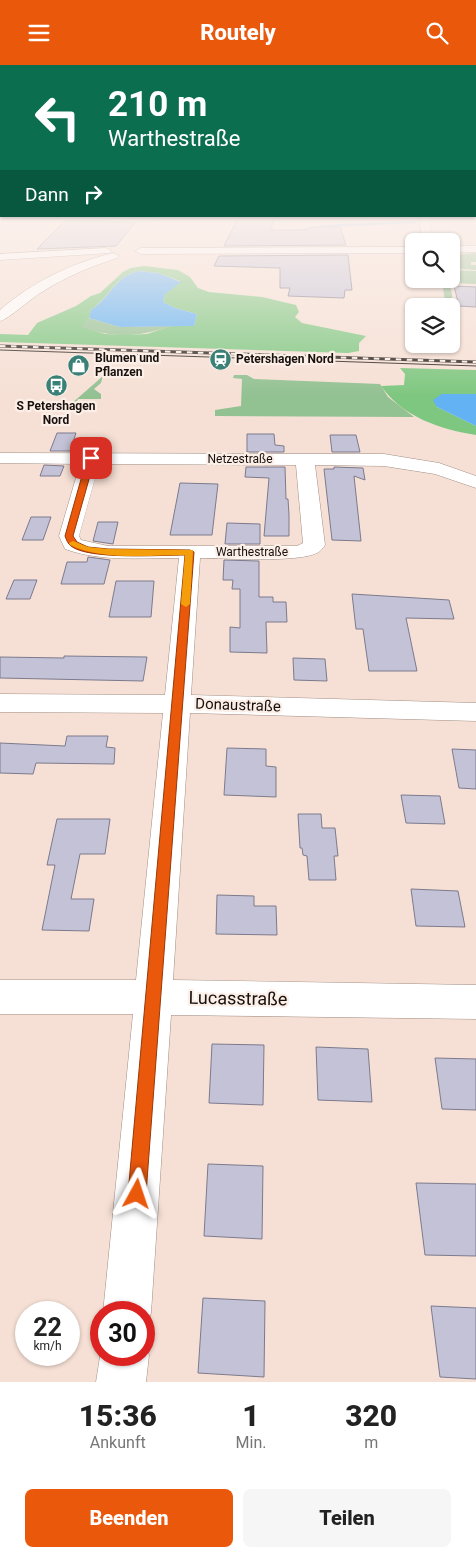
<!DOCTYPE html>
<html lang="de">
<head>
<meta charset="utf-8">
<style>
  body { margin:0; font-family:Roboto,sans-serif; background:#f6f6f6; color:#222; height:100vh; display:flex; flex-direction:column; font-size:19px; white-space:nowrap }
  * { box-sizing:border-box; margin:0 }
  p { font-size:16px; color:#767676 }
  .icon { flex:none; width:28px; height:28px; fill:none; stroke:currentColor; stroke-width:2; stroke-linecap:round; stroke-linejoin:round }
  .map { position:relative; height:1317px; overflow:hidden }
  .details { display:flex; flex-direction:column; background:#fff; flex:1 }
  .details>* { flex:none }
  .banner { position:absolute; left:0px; top:0px; width:476px; height:152px; box-shadow:0 1px 4px #0004; background:#0b6e4f; color:#fff; overflow:hidden }
  .fabs { position:absolute; left:405px; top:168px; display:grid; gap:10px }
  .fabs a { display:grid; place-items:center; width:55px; height:55px; border-radius:8px; background:#fff; box-shadow:0 1px 4px #0004; font-size:25px }
  .speed { position:absolute; left:15px; top:1236px; display:flex; gap:10px; font-size:25px; font-weight:700; text-align:center }
  .speed>* { display:grid; place-content:center; width:65px; height:65px; border-radius:50%; background:#fff; box-shadow:0 1px 4px #0004; line-height:1 }
  .speed small { font-size:12px; font-weight:400 }
  .speed .limit { border:8px solid #d22; background:#fff; color:#111 }
  .pin { position:absolute; display:grid; place-items:center; width:42px; height:42px; color:#fff; margin:-21px; border-radius:10px; box-shadow:0 2px 8px #0006 }
  .me { position:absolute; width:55px; margin:-28px; rotate:5deg; stroke-linejoin:round; filter:drop-shadow(0 0 4px #0008) }
  .turn { display:flex; align-items:center; gap:18px; height:105px; padding:0 25px; font-size:22px }
  .turn .icon { width:65px; height:65px; stroke-width:2.5 }
  .turn b { display:block; font-size:35px; line-height:42px }
  .then { display:flex; align-items:center; height:48px; padding:0 25px; background:#0003; gap:10px; font-size:19px }
  .eta { display:flex; justify-content:space-evenly; align-items:center; height:85px; text-align:center }
  .eta b { font-size:30px; font-weight:800; line-height:35px }
  .button { display:flex; gap:10px; margin-top:auto; padding:10px 25px }
  .button a { flex:1; height:58px; border-radius:8px; background:#ea580c; color:#fff; font-size:20px; font-weight:800; line-height:58px; text-align:center }
  .button a+a { background:#f6f6f6; color:#222 }
  header { display:flex; justify-content:space-between; align-items:center; height:65px; padding:0 25px; background:#ea580c; color:#fff; font-size:22px; font-weight:800 }
  .map>svg:first-child { display:block }
</style>
</head>
<body>
<header><svg class="icon" aria-label="menu" viewBox="0 0 24 24"><path d="M4 6h16M4 12h16M4 18h16"/></svg>Routely<svg class="icon" aria-label="search" viewBox="0 0 24 24"><circle cx="10" cy="10" r="6"/><path d="M15 15l6 6"/></svg></header>
<div class="map">
<svg width="476" height="1317" viewBox="0 0 476 1317">
  <rect width="100%" height="100%" fill="#f6e0d5"/>
  <g fill="#92c192">
    <polygon points="476,188 476,197 471,197 471,200 476,200 476,205 451,203 451,190"/>
    <polygon points="451,205 476,206 476,219 451,218 450,216 453,238 445,238 442,214 451,214"/>
    <path d="M 89,253 L 120,262 L 171,261 C 136,273 115,273 80,262 Z"/>
    <polygon points="234,310 247,310 254,314 380,319 388,332 414,352 215,351 215,345 241,341 242,314 233,313"/>
    <polygon points="103,311 101,318 94,324 101,329 101,334 78,334 76,338 71,339"/>
  </g>
  <g fill="#7ec780" fill-rule="evenodd">
    <path d="M 144,201 L 178,205 L 190,212 L 198,223 L 209,227 L 262,232 L 296,240 L 299,247 L 295,252 L 302,258 L 366,271 L 359,278 L 359,286 L 348,288 L 0,277 L 0,269 L 28,270 L 37,258 L 76,241 L 91,231 L 100,228 L 123,207 L 131,203 ZM 138,206 L 158,208 L 180,216 L 165,229 L 163,237 L 175,243 L 197,249 L 194,261 L 171,261 L 147,269 L 124,270 L 105,269 L 81,262 L 89,253 L 91,245 C 109,233 115,211 138,206 Z"/>
    <path d="M 400,303 L 476,305 L 476,329 L 467,329 L 437,342 L 476,361 L 476,370 C 439,364 403,352 381,321 L 404,320 L 405,309 Z"/>
  </g>
  <g fill="#62b2f4">
    <path d="M 138,206 L 158,208 L 181,217 L 165,229 L 163,237 L 175,243 L 197,249 L 194,261 L 120,262 L 89,253 L 91,245 C 109,234 115,211 138,206 Z"/>
    <polygon points="442,329 476,329 476,361 437,342 433,335"/>
  </g>
  <g fill="none" stroke-linecap="round" stroke-linejoin="round">
    <polyline stroke="#62b2f4" stroke-width="2.5" points="299,166 324,161 414,157"/>
  </g>
  <g fill="#c4c2d6" stroke="#7c7a8d">
    <polygon points="239,151 276,151 270,165 307,165 309,162 340,162 346,180 224,181"/>
    <polygon points="65,156 135,158 116,181 37,184"/>
    <polygon points="348,190 352,225 345,225 344,233 288,231 290,223 280,223 280,203 214,201 219,191"/>
    <polygon points="454,221 476,222 476,242 459,241"/>
    <polygon points="57,368 76,368 70,386 50,386"/>
    <polygon points="247,369 274,369 275,380 284,381 284,387 247,387"/>
    <polygon points="330,370 356,370 360,387 332,387"/>
    <polygon points="44,400 64,401 60,411 40,411"/>
    <polygon points="246,402 285,402 286,434 288,434 289,450 289,471 264,471 269,413 245,412"/>
    <polygon points="334,402 363,403 365,415 354,411 361,476 332,475 324,404 334,404"/>
    <polygon points="180,418 218,419 212,470 170,470"/>
    <polygon points="31,452 51,452 43,475 22,475"/>
    <polygon points="98,457 118,457 113,479 93,476"/>
    <polygon points="227,458 260,459 260,479 225,479"/>
    <polygon points="88,492 110,495 104,519 61,519 67,497 87,497"/>
    <polygon points="224,495 259,496 259,532 273,532 273,537 286,537 287,557 266,557 267,588 230,587 230,562 240,563 240,524 232,524 233,515 223,515"/>
    <polygon points="14,515 37,515 30,534 6,534"/>
    <polygon points="116,516 154,516 151,552 109,552"/>
    <polygon points="352,529 449,535 454,554 406,553 417,606 369,606 363,564 356,564"/>
    <polygon points="64,591 147,592 143,616 0,613 0,592 64,593"/>
    <polygon points="293,593 325,594 327,616 294,615"/>
    <polygon points="67,671 108,671 106,682 115,683 114,699 36,698 33,709 0,708 0,678 65,681"/>
    <polygon points="227,683 266,684 266,701 276,702 276,732 224,730"/>
    <polygon points="452,684 476,685 476,724 459,723"/>
    <polygon points="401,730 440,731 445,759 406,758"/>
    <polygon points="298,749 321,749 322,763 335,763 338,791 334,791 336,815 309,815 307,791 303,790 302,783 300,783"/>
    <polygon points="57,754 110,754 105,789 80,789 71,834 94,834 89,866 42,865 55,800 47,800"/>
    <polygon points="411,824 458,826 465,862 416,861"/>
    <polygon points="217,830 254,831 254,841 276,841 277,870 216,869"/>
    <polygon points="212,979 264,980 263,1040 209,1038"/>
    <polygon points="316,982 368,984 372,1037 318,1035"/>
    <polygon points="435,993 476,994 476,1045 442,1044"/>
    <polygon points="208,1099 263,1101 262,1174 204,1171"/>
    <polygon points="416,1118 476,1119 476,1191 425,1190"/>
    <polygon points="203,1233 265,1236 264,1312 198,1308"/>
    <polygon points="431,1241 476,1243 476,1314 440,1312"/>
  </g>
  <g fill="none" stroke-linecap="round" stroke-linejoin="round">
    <defs>
      <g id="minor">
        <polygon points="0,148 1,151 4,152 0,153"/>
        <polygon points="55,151 152,151 156,154 151,157 60,154"/>
        <polygon points="419,151 429,151 432,176 422,176"/>
        <rect x="451" y="181" width="25" height="6"/>
        <polygon points="414,182 414,188 141,189 135,186 141,183"/>
        <polygon points="106,183 112,186 110,188 0,195 0,189"/>
        <path d="M 113,188 L 119,191 L 117,193 C 90,202 65,212 42,227 C 31,233 9,254 0,256 L 0,245 C 32,217 72,198 113,188 Z"/>
        <path d="M 0,388 L 384,389 L 439,398 L 476,411 L 476,423 L 435,409 L 384,401 L 315,400 L 325,480 C 323,483 320,487 317,488 C 297,498 225,493 200,493 L 191,630 L 476,638 L 476,656 L 190,648 L 173,915 L 476,920 L 476,954 L 171,950 L 151,1248 L 144,1265 L 144,1248 L 103,1248 L 133,949 L 0,949 L 0,915 L 136,915 L 163,648 L 0,647 L 0,629 L 165,630 L 179,493 C 141,493 101,497 65,484 L 59,471 L 80,399 L 0,398 ZM 99,399 L 296,400 L 303,478 L 297,481 L 108,481 L 81,475 L 79,471 Z"/>
        <polygon points="144,1278 149,1290 146,1317 96,1317 101,1285 101,1290 144,1290"/>
      </g>
    </defs>
    <use href="#minor" stroke="#a28e84" stroke-width="1"/>
    <use href="#minor" fill="#fff" fill-rule="evenodd"/>
    <polyline stroke="#302823" stroke-width="1" points="0,285 476,301"/>
    <defs>
      <polyline id="rail" points="0,281 476,297"/>
    </defs>
    <use href="#rail" stroke="#302823" stroke-width="3"/>
    <use href="#rail" stroke="#fcefe8" stroke-width="2" stroke-dasharray="5.5" stroke-linecap="butt"/>
  </g>
  <linearGradient id="sky" x2="0" y2="1"><stop stop-color="#72b3ed"/><stop offset="0.45" stop-color="#fbf1ec"/><stop offset="1" stop-color="#fbf1ec" stop-opacity="0"/></linearGradient>
  <rect width="476" height="332" fill="url(#sky)"/>
  <path fill="#ea580c" stroke="#983908" d="M 91,391 L 95,393 L 73,471 L 77,477 L 88,482 L 108,484 L 190,485 L 194,487 L 146,1129 L 143,1135 L 137,1138 L 130,1135 L 128,1129 L 185,490 C 161,490 88,495 71,481 C 68,479 66,474 65,471 L 87,393 Z"/>
  <path fill="#f59e0b" d="M 73,476 L 88,482 L 108,484 L 193,485 L 190,539 L 186,542 L 181,539 L 185,490 C 150,490 103,496 70,480 L 69,478 Z"/>
  <defs>
    <symbol id="station-disc" viewBox="-11 -11 22 22"><circle r="9.5" fill="#398077" stroke="#fcefe8"/><path d="M-3-6H3Q5-6 5-4V2Q5 4 3 4L4.5 6H3L1.5 4h-3L-3 6H-4.5L-3 4Q-5 4-5 2V-4Q-5-6-3-6ZM-3.5-4v3h7v-3ZM-3.5 1v1.5H-2V1ZM2 1v1.5H3.5V1Z" fill="#fff"/></symbol>
    <symbol id="shop-disc" viewBox="-11 -11 22 22"><circle r="9.5" fill="#398077" stroke="#fcefe8"/><path d="M-5-2.5h2.3a2.7 3.5 0 0 1 5.4 0H5L5.5 6h-11ZM-1.5-2.5h3a1.5 2.3 0 0 0-3 0Z" fill="#fff"/></symbol>
    <symbol id="bus-disc" viewBox="-11 -11 22 22"><circle r="9.5" fill="#398077" stroke="#fcefe8"/><path d="M-5-6H5V4H4V6H2V4H-2V6H-4V4H-5ZM-3.5-4V0h7V-4ZM-3.5 1.2v1.5H-2V1.2ZM2 1.2v1.5H3.5V1.2Z" fill="#fff"/></symbol>
  </defs>
  <g fill-rule="evenodd">
    <use href="#station-disc" x="208" y="282" width="25" height="25"/>
    <use href="#shop-disc" x="66" y="288" width="25" height="25"/>
    <use href="#bus-disc" x="44" y="308" width="25" height="25"/>
  </g>
  <g text-anchor="middle" dominant-baseline="central" stroke-width="4.5" stroke-linejoin="round" paint-order="stroke">
    <g font-size="12" font-weight="bold" fill="#18110d" stroke="#fcefe8" text-anchor="start">
      <text x="95" y="293">Blumen und<tspan x="95" dy="14">Pflanzen</tspan></text>
      <text x="236" y="294">Petershagen Nord</text>
      <text x="56" y="341" text-anchor="middle">S Petershagen<tspan x="56" dy="14">Nord</tspan></text>
    </g>
    <g font-size="12" fill="#18110d" stroke="#fcefe8">
      <text x="240" y="394">Netzestraße</text>
      <text x="252" y="487">Warthestraße</text>
    </g>
    <g font-size="15" fill="#18110d" stroke="#fcefe8">
      <text transform="translate(238 640) rotate(2)">Donaustraße</text>
    </g>
    <g font-size="18" fill="#18110d" stroke="#fcefe8">
      <text transform="translate(238 933) rotate(1)">Lucasstraße</text>
    </g>
  </g>
</svg>
<div class="fabs">
<a><svg class="icon" aria-label="search" viewBox="0 0 24 24"><circle cx="10" cy="10" r="6"/><path d="M15 15l6 6"/></svg></a>
<a><svg class="icon" aria-label="layers" viewBox="0 0 24 24"><path d="M12 4l9 5-9 5-9-5zM3 14l9 5 9-5"/></svg></a>
</div>
<div class="speed"><div>22<small>km/h</small></div><div class="limit">30</div></div>
<div class="pin" style="left:91px;top:393px;background:#d93025"><svg class="icon" aria-label="arrive" viewBox="0 0 24 24"><path d="M6 21V4h12l-3 4 3 4H6"/></svg></div>
<svg class="me" style="left:137px;top:1129px" viewBox="-20 -20 40 40"><path d="M0-17L14 15 0 8-14 15z" fill="#ea580c" stroke="#fff" stroke-width="4"/></svg>
<div class="banner">
<div class="turn"><svg class="icon" aria-label="left" viewBox="0 0 24 24"><path d="M17 20v-9H6M10 6l-5 5 5 5"/></svg><div><b>210 m</b>Warthestraße</div></div>
<div class="then">Dann<svg class="icon" aria-label="right" viewBox="0 0 24 24"><path d="M7 20v-9h11M14 6l5 5-5 5"/></svg></div>
</div>
</div>
<section class="details">
<div class="eta">
<div><b>15:36</b><p>Ankunft</p></div>
<div><b>1</b><p>Min.</p></div>
<div><b>320</b><p>m</p></div>
</div>
<div class="button"><a>Beenden</a><a>Teilen</a></div>
</section>
</body>
</html>
